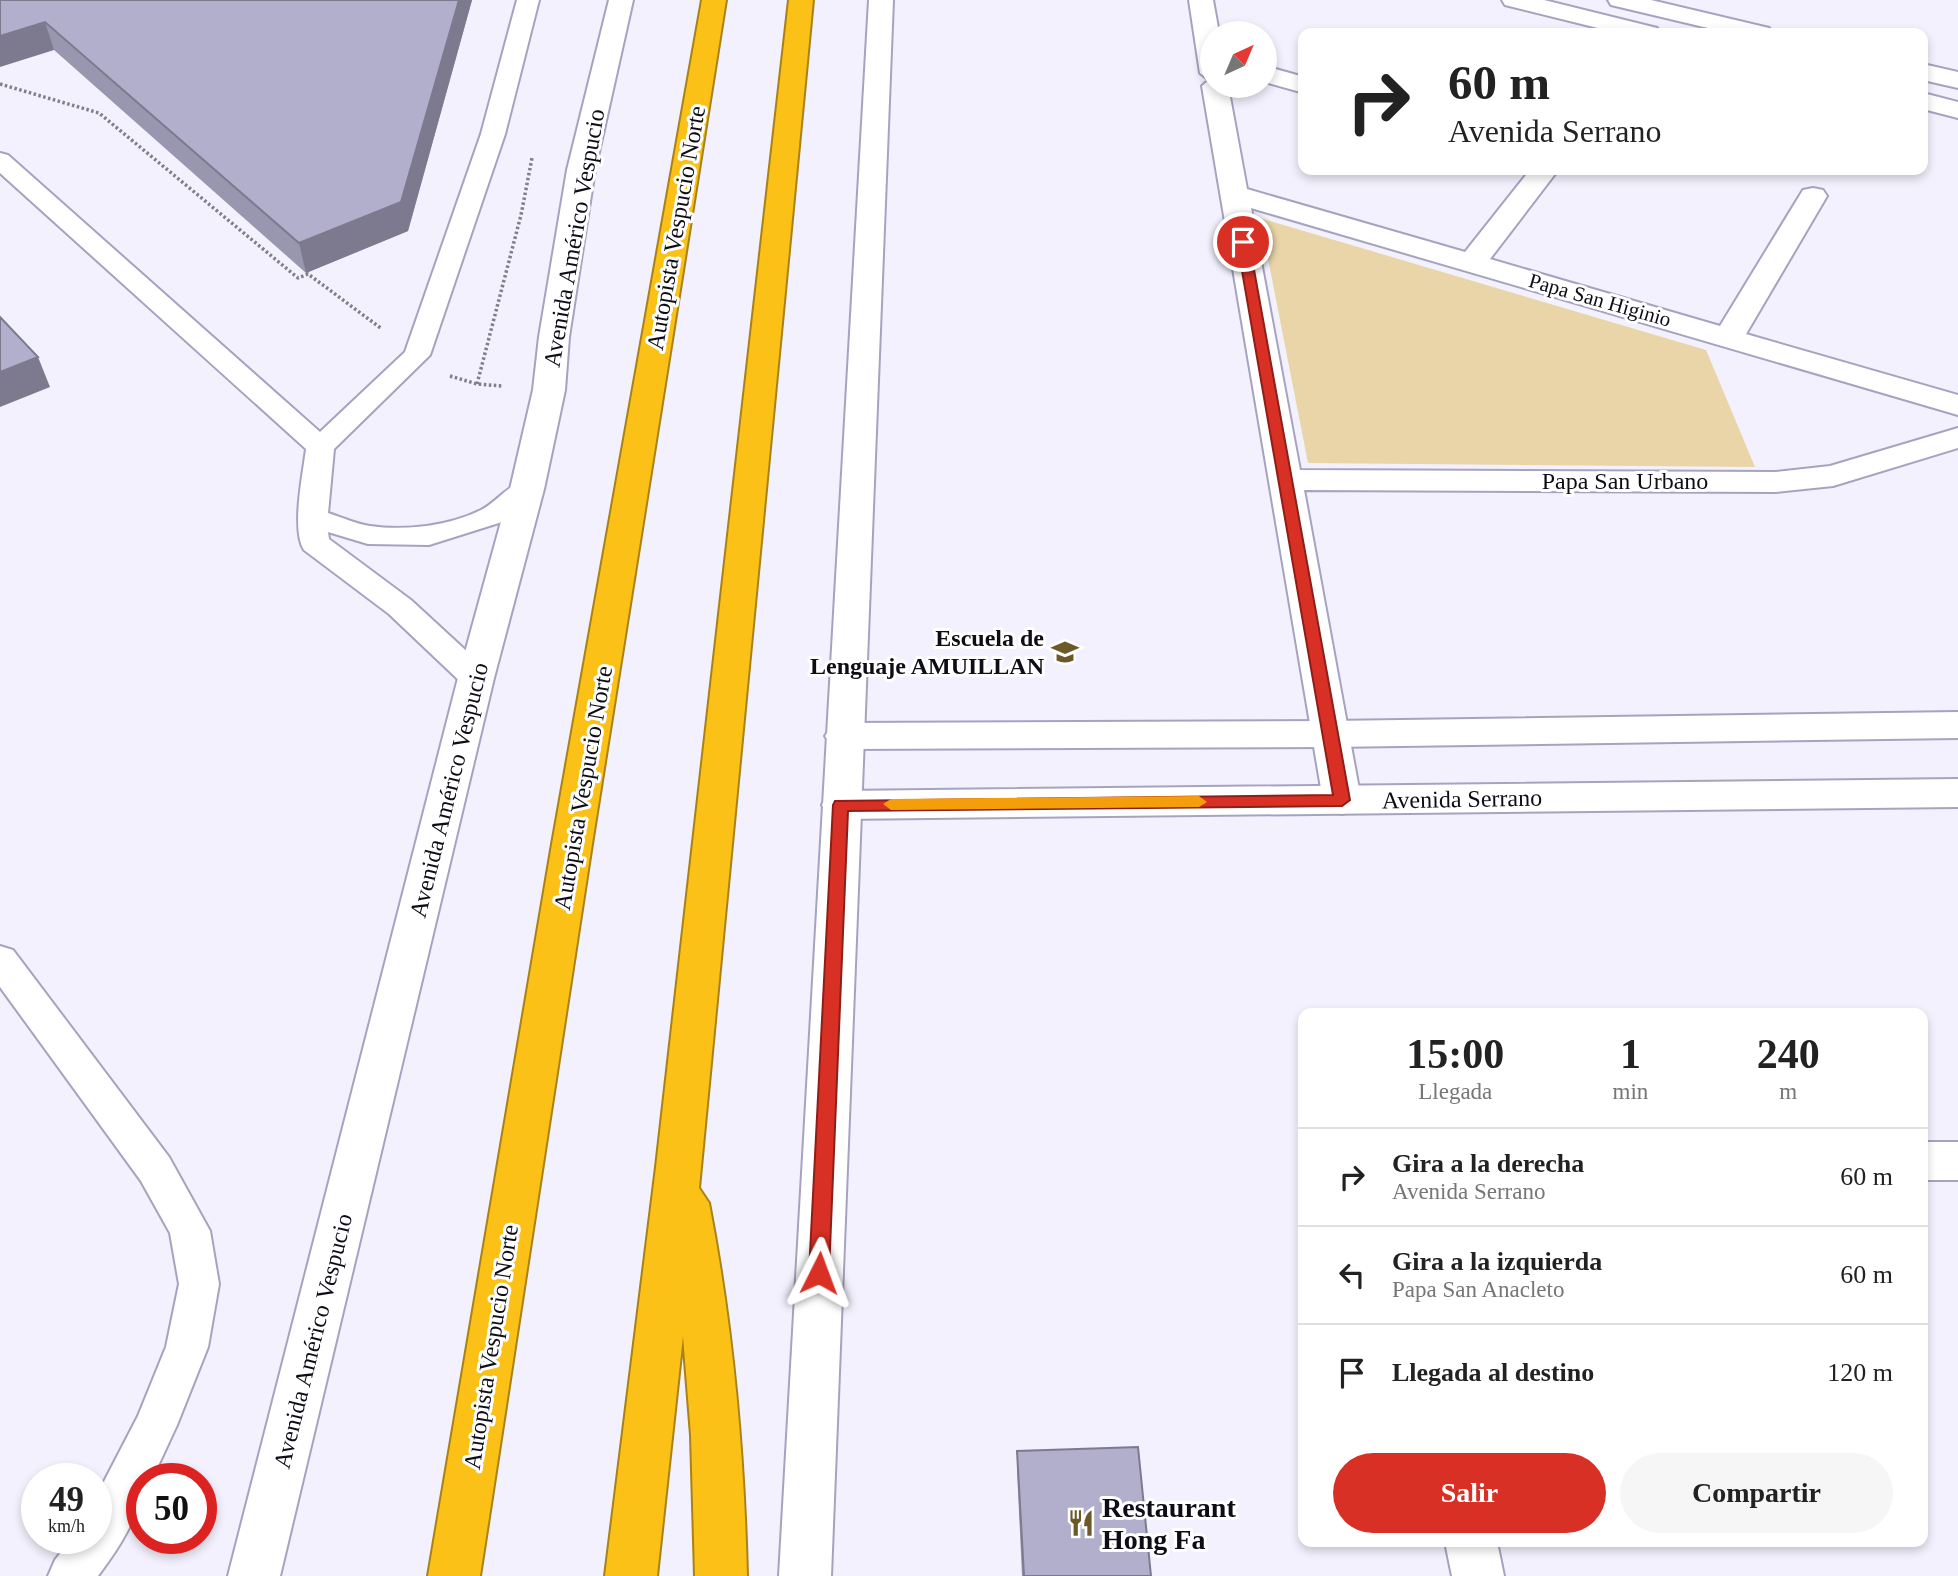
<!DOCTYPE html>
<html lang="es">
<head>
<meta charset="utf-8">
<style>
  body { margin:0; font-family:Georgia,serif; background:#f6f6f6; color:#222; height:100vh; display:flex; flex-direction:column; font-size:26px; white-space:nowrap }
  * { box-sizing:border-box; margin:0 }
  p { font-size:23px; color:#767676 }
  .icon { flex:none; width:38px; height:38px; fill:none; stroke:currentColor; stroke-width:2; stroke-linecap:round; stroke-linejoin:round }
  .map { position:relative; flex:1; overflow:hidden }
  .details { position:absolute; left:1298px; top:1008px; width:630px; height:539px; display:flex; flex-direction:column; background:#fff; border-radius:14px; box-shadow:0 4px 10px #0003 }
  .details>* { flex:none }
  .hud { position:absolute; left:1298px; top:28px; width:630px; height:147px; border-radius:14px; box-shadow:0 4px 10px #0003; background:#fff; color:#222; overflow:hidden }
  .needle { width:46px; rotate:44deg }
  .tools { position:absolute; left:1200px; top:21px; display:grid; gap:14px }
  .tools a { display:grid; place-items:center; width:77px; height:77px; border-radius:50%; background:#fff; box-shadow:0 4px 10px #0003; font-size:35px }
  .speed { position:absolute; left:21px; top:1463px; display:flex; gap:14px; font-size:35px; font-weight:700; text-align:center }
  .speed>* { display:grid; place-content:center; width:91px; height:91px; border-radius:50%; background:#fff; box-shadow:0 4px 10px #0003; line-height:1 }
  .speed small { font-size:18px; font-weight:400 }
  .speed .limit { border:10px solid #d22; background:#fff; color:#111 }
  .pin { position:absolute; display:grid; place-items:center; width:60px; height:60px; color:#fff; margin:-30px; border:4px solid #fff; border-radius:50%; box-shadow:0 2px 7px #0007 }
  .me { position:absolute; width:77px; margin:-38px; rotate:3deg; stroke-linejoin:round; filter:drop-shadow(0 0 5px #0008) }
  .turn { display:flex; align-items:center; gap:24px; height:147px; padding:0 35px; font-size:32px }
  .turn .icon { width:91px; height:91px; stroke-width:2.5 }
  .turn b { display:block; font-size:49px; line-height:60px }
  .eta { display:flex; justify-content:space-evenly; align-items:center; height:119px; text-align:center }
  .eta b { font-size:42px; font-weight:600; line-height:49px }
  .cta { display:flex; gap:14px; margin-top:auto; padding:14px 35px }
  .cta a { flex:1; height:80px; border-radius:42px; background:#d93025; color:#fff; font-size:28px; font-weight:600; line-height:80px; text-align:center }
  .cta a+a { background:#f6f6f6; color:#222 }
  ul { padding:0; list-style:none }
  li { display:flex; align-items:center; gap:21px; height:98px; padding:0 35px; border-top:2px solid #e0e0e0 }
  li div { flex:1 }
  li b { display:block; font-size:26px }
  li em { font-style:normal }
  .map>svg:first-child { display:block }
</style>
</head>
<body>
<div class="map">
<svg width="1958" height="1576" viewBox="0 0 1958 1576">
  <rect width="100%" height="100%" fill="#f2f1fd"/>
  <polygon fill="#e9d5a8" points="1260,218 1706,350 1755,467 1308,463"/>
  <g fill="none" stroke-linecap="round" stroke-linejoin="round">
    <defs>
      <g id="service">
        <path d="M 517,0 L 539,0 L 505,134 L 430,355 L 334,449 L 328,513 C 341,517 356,524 370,526 C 405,531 449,526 481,510 C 502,499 512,476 537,483 L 541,489 L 502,522 L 429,545 L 368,544 L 328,532 L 329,539 L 411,600 L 487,670 L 492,678 L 487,686 L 476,689 L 465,686 L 389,614 L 304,550 C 291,530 303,473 306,449 L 0,173 L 0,153 L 8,155 L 320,432 L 405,352 L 481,134 Z"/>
        <path d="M 0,946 L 13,950 L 169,1157 L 210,1231 L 219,1284 L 208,1347 L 177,1425 L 152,1479 L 142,1479 C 142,1514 119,1548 98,1576 L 48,1576 L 55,1560 L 72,1538 L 96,1538 L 96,1497 L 138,1416 L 166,1347 L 179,1284 L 170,1233 L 141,1181 L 0,987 Z"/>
      </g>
      <g id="minor">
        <polygon points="1189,0 1213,0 1219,33 1213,33 1213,86 1228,86 1247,189 1465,252 1530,170 1558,170 1490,259 1720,326 1803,190 1813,188 1823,190 1827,196 1746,334 1958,395 1958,415 1251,208 1300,470 1776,472 1830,466 1958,428 1958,448 1833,486 1776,492 1304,490 1361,800 1356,810 1342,814 1328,810 1323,800 1202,86 1209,80 1200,73"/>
        <polygon points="1265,66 1304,77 1304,93 1265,82"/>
        <rect x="1923" y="1142" width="35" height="38"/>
        <polygon points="1445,1542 1497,1542 1504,1576 1452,1576"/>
      </g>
      <g id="tertiary">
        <polygon points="1502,0 1544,0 1657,28 1661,33 1618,33 1505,5"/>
        <polygon points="1608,0 1651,0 1769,28 1773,33 1729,33 1611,5"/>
        <polygon points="1923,64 1958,72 1958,88 1923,80"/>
        <polygon points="1923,93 1958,102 1958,118 1923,109"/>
        <polygon points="1958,712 1958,738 1330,747 844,749 831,745 825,736 831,727 844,723 1330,721"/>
        <polygon points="1958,779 1958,807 841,819 827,815 822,805 827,795 841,791"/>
      </g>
      <g id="secondary">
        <polygon points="609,0 633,0 595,170 569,337 565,390 544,489 494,678 280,1576 228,1576 458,678 510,489 533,390 539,337 567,170"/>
        <polygon points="869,0 893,0 831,1576 779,1576"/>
      </g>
      <g id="motorway">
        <polygon points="702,0 726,0 592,844 480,1576 428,1576 552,844"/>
        <path d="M 789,0 L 813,0 L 699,1188 L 709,1203 C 733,1327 744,1450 747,1576 L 695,1576 L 691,1435 L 683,1336 L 657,1576 L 605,1576 L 656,1167 Z"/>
      </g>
    </defs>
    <use href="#service" stroke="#a6a3c0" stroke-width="4"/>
    <use href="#minor" stroke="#a6a3c0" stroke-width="4"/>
    <use href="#tertiary" stroke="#a6a3c0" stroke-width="4"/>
    <use href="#secondary" stroke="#a6a3c0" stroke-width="4"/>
    <use href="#motorway" stroke="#a88217" stroke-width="4"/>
    <g stroke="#7f7e89" stroke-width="3.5" stroke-dasharray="2.5 2.5" stroke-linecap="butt">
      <polyline points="0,84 99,113 298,278 308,274 382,329"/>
      <polyline points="450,376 477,384 502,386"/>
      <polyline points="477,384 521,215 532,158"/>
    </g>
    <use href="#service" fill="#fff" fill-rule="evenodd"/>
    <use href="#minor" fill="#fff" fill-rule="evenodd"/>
    <use href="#tertiary" fill="#fff" fill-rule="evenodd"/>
    <use href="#secondary" fill="#fff" fill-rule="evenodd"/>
    <use href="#motorway" fill="#fbc117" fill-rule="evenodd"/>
  </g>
  <g fill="#9996af">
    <polygon points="0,0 472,0 408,231 306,273 54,50"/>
    <polygon points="1017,1451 1151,1576 1022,1576 1017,1470"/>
  </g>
  <g fill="#7d7a8f">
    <polygon points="459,0 472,0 408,231 306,273 299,243"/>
    <polygon points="45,22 54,50 0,67 0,36"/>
    <polygon points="38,357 50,387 0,407 0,372"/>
  </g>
  <g fill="#b2afcc" stroke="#7d7a8f" stroke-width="2">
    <polygon points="0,0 459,0 401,202 299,243 45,22 0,36"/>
    <polygon points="0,317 38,357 0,372"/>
    <polygon points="1138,1447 1151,1576 1024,1576 1017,1451"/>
  </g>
  <polygon fill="#d93025" stroke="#8d1f18" stroke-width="2" points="1243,239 1249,242 1350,800 1342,806 848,811 829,1273 826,1279 819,1282 812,1279 809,1273 833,805 835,801 1333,795 1237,242"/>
  <polygon fill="#f59e0b" points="1199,796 1207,802 1199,807 891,810 883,804 891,799"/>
  <defs>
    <symbol id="school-bare" viewBox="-9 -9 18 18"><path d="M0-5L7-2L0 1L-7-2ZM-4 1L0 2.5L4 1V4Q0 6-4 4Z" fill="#6d5827" stroke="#fff" stroke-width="2.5" paint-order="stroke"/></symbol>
    <symbol id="restaurant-bare" viewBox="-9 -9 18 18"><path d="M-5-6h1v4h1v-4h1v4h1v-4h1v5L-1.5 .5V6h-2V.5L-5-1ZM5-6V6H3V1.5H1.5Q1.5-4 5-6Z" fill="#6d5827" stroke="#fff" stroke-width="2.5" paint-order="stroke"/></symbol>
  </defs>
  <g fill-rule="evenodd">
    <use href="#school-bare" x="1046" y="633" width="38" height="38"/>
    <use href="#restaurant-bare" x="1062" y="1504" width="38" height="38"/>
  </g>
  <g text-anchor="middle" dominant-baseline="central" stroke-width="6" stroke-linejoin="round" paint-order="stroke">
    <g font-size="21" fill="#0e0d17" stroke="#fff">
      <text transform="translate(1600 300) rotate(16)">Papa San Higinio</text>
    </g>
    <g font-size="24" fill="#0e0d17" stroke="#fff">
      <text transform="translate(676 228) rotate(-80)">Autopista Vespucio Norte</text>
      <text transform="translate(574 238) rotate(-80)">Avenida Américo Vespucio</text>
      <text x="1625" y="481">Papa San Urbano</text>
      <text transform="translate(583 788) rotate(-80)">Autopista Vespucio Norte</text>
      <text transform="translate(449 790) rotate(-76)">Avenida Américo Vespucio</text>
      <text transform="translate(1462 799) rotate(-1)">Avenida Serrano</text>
      <text transform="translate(313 1341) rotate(-76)">Avenida Américo Vespucio</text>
      <text transform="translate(491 1347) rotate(-81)">Autopista Vespucio Norte</text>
    </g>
    <g font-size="24" font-weight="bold" fill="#0e0d17" stroke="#fff" text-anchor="end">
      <text x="1044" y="638">Escuela de<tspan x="1044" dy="28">Lenguaje AMUILLAN</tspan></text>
    </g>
    <g font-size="28" font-weight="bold" fill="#0e0d17" stroke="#fff" text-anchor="start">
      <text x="1102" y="1507">Restaurant<tspan x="1102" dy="32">Hong Fa</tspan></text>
    </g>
  </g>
</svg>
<div class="tools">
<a><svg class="needle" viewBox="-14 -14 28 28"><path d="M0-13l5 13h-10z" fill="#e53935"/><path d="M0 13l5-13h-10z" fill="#767676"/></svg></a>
</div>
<div class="speed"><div>49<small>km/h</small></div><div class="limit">50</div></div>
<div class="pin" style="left:1243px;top:242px;background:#d93025"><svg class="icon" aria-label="arrive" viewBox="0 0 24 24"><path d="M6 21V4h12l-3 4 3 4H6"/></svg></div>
<svg class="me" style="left:819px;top:1273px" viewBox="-20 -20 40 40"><path d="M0-17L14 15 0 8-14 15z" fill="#d93025" stroke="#fff" stroke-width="4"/></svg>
<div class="hud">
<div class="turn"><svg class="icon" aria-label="right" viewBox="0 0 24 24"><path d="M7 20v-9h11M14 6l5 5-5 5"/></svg><div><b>60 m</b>Avenida Serrano</div></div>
</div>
<section class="details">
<div class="eta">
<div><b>15:00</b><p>Llegada</p></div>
<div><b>1</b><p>min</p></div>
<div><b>240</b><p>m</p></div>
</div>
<ul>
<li><svg class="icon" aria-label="right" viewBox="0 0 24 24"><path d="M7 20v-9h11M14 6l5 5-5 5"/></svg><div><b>Gira a la derecha</b><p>Avenida Serrano</p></div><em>60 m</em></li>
<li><svg class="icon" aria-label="left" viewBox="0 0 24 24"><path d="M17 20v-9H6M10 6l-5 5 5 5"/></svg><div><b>Gira a la izquierda</b><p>Papa San Anacleto</p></div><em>60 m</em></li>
<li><svg class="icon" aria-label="arrive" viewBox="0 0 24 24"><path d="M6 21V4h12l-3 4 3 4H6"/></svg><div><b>Llegada al destino</b></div><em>120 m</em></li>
</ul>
<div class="cta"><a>Salir</a><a>Compartir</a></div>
</section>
</div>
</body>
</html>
